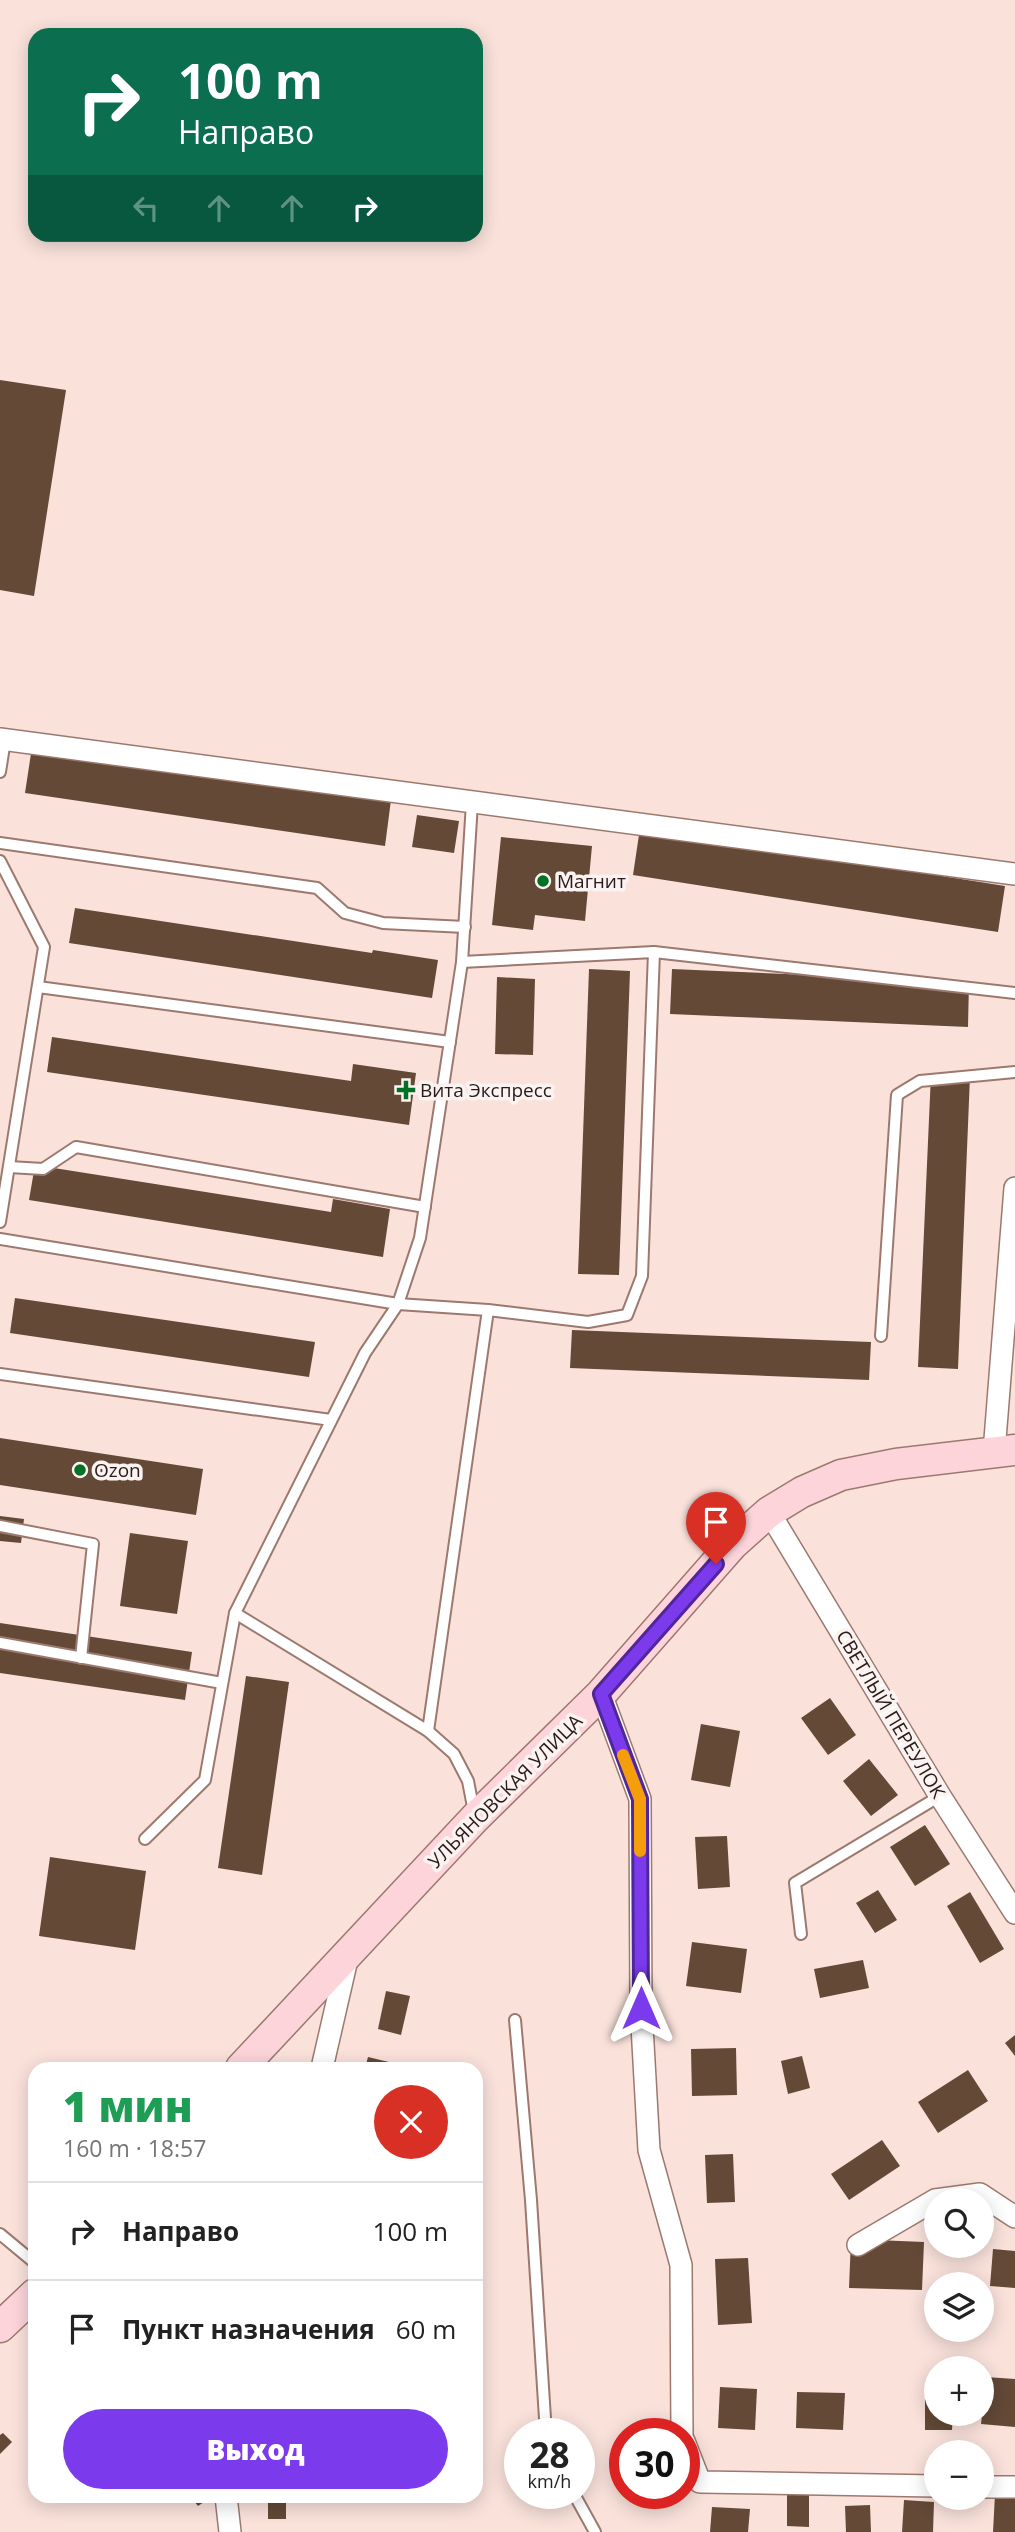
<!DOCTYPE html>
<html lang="ru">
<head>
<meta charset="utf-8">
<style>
  body { margin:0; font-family:"Open Sans",sans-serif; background:#f2f2f2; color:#222; height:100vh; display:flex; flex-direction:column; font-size:26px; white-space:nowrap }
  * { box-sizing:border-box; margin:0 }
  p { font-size:23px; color:#767676 }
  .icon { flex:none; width:38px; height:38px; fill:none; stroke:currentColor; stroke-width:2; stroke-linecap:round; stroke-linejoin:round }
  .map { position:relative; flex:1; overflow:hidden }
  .details { position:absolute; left:28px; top:2062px; width:455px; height:441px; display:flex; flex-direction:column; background:#fff; border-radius:21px; box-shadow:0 4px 18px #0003 }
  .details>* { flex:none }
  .guide { position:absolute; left:28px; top:28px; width:455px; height:214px; border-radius:21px; box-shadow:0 4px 18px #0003; background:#0b6e4f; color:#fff; overflow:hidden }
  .tools { position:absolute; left:924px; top:2188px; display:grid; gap:14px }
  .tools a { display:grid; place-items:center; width:70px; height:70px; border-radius:50%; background:#fff; box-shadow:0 4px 18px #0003; font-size:35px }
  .speed { position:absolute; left:504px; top:2418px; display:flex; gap:14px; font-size:35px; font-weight:700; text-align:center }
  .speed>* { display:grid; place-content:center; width:91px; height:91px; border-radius:50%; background:#fff; box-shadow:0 4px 18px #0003; line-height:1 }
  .speed small { font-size:18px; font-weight:400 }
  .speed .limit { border:10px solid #d22; background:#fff; color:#111 }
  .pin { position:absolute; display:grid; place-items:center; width:60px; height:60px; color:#fff; margin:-72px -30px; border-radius:50% 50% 50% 0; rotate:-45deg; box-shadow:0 0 7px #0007 }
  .pin .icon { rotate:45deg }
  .me { position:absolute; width:77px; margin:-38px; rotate:0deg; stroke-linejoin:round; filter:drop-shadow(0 0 5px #0008) }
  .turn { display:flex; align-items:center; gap:24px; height:147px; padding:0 35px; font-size:32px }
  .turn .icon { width:91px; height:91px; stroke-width:2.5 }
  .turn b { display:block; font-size:49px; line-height:60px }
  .lanes { display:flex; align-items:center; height:66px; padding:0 35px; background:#0003; justify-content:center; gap:35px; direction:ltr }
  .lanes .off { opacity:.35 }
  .round { display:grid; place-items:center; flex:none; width:74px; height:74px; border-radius:37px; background:#f2f2f2 }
  .summary { display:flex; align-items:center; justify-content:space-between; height:119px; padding:0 35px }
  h1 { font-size:42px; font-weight:800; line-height:52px; color:#1e9e55 }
  .action { display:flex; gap:14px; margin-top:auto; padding:14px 35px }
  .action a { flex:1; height:80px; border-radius:42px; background:#7c3aed; color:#fff; font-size:28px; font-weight:800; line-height:80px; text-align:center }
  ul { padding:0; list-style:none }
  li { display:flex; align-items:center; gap:21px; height:98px; padding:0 35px; border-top:2px solid #e0e0e0 }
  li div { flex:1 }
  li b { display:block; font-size:26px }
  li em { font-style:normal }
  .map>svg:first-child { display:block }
</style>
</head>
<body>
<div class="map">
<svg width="1015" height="2532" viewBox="0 0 1015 2532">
  <rect width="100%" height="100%" fill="#fae2db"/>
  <g fill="#634936">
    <polygon points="0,380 66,390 34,596 0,590"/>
    <polygon points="32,747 391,800 385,846 25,793"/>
    <polygon points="417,815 459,821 454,853 412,847"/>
    <polygon points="640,828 1005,886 998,932 633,875"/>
    <polygon points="501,837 592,846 585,921 535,915 533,930 492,925"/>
    <polygon points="75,908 372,953 373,950 438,960 432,998 69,943"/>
    <polygon points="589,969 630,971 619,1275 578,1274"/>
    <polygon points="672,969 969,982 968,1027 670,1014"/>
    <polygon points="497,977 535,979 533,1055 495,1054"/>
    <polygon points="52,1037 351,1081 353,1064 416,1073 409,1125 47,1072"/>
    <polygon points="931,1074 970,1076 958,1369 918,1367"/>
    <polygon points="35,1165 331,1212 333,1199 390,1209 383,1257 29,1200"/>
    <polygon points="15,1298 315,1342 309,1377 10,1333"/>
    <polygon points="572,1330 871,1342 869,1380 570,1368"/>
    <polygon points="0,1438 203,1469 196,1515 0,1485"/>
    <polygon points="0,1516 24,1519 21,1543 0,1541"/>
    <polygon points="130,1533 188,1541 177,1614 120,1606"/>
    <polygon points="0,1623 192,1652 185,1700 0,1673"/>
    <polygon points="246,1676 289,1682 262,1875 218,1868"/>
    <polygon points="830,1698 856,1735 828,1755 801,1718"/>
    <polygon points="701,1724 740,1731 730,1787 691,1780"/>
    <polygon points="869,1759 898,1795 871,1816 843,1781"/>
    <polygon points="925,1825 950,1864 915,1886 890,1847"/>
    <polygon points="727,1836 730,1887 698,1889 695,1837"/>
    <polygon points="50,1857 146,1871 135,1950 39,1936"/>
    <polygon points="878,1890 897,1920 875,1933 856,1903"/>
    <polygon points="970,1892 1004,1949 980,1963 947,1906"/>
    <polygon points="692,1942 747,1949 741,1993 686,1986"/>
    <polygon points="863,1960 869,1988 820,1998 814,1969"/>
    <polygon points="386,1991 410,1996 401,2035 378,2029"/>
    <polygon points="1015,2035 1015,2056 1005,2043"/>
    <polygon points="736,2048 737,2095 692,2096 691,2049"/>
    <polygon points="802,2056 810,2088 788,2094 781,2061"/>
    <polygon points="368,2057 393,2063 392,2068 365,2068"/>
    <polygon points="968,2070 988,2101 938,2133 918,2102"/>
    <polygon points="882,2140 900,2166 849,2200 831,2174"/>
    <polygon points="733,2154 735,2202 707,2203 705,2155"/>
    <polygon points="851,2239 924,2242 922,2290 849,2288"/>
    <polygon points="993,2249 1015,2251 1015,2288 990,2286"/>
    <polygon points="748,2258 752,2323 718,2325 715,2259"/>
    <polygon points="986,2377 1015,2379 1015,2427 981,2424"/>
    <polygon points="720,2387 757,2389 755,2430 718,2428"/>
    <polygon points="925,2389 936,2389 936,2413 953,2413 952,2430 925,2430"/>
    <polygon points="797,2392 845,2393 843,2430 796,2428"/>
    <polygon points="3,2433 12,2442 0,2454 0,2435"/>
    <polygon points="787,2494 809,2494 809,2527 787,2526"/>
    <polygon points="995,2494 1015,2495 1015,2532 993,2532"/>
    <polygon points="190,2496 213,2496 198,2506"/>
    <rect x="268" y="2496" width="18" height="23"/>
    <polygon points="904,2500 934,2502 933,2532 902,2532"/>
    <polygon points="870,2505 871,2532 846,2532 845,2506"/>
    <polygon points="712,2507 750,2509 748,2532 710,2532"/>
  </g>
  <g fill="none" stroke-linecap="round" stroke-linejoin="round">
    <defs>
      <g id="lane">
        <polyline points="0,772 5,740"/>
        <polyline points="472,803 462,962 420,1238 398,1304 365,1353 235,1613 428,1731 454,1754 468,1781 474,1812"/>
        <polyline points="0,843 317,888 345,913 383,923 465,927"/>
        <polyline points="0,861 44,947 0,1222"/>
        <polyline points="462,962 654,952 1015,993"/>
        <polyline points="38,987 450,1042"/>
        <polyline points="9,1167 43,1169 76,1147 425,1207"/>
        <polyline points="0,1239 398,1304 488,1310 428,1731"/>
        <polyline points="488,1310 588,1322 627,1315 642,1276 654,952"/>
        <polyline points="881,1336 897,1095 920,1081 1015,1072"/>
        <polyline points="0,1374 331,1420"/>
        <polyline points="0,1526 93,1544 81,1658"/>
        <polyline points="0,1643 222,1683"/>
        <polyline points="145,1839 205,1780 235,1613"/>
        <polyline points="801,1934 795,1883 940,1796"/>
        <polyline points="515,2020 531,2200 546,2434"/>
        <polyline points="0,2234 35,2263"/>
        <polyline points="574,2494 595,2532"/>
      </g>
      <g id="street">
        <polyline points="0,739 1015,874"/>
        <polyline points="994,1452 1015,1188"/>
        <polyline points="769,1512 940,1796 1015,1913"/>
        <polyline points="601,1694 640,1799 641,2008 649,2150 681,2265 682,2434"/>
        <polyline points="322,2068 348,1955"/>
        <polyline points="858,2245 935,2200 980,2194 1015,2217"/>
        <polyline points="684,2441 700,2482 936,2486"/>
        <polyline points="982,2487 1015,2487"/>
        <polyline points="226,2496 230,2532"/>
      </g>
      <g id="secondary">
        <polyline points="241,2068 475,1818 601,1694 732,1545 769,1512 802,1492 841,1475 896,1464 1015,1450"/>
        <polyline points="0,2327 35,2294"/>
      </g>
    </defs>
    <use href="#lane" stroke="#9c796f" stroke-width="14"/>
    <use href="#street" stroke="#9c796f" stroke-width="24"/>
    <use href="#secondary" stroke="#9c796f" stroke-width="33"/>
    <use href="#lane" stroke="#fff" stroke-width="10"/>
    <use href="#street" stroke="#fff" stroke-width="21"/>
    <use href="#secondary" stroke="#fcd4da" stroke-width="30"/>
  </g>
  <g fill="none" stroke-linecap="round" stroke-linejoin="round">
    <defs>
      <polyline id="route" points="641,2008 640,1799 601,1694 716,1564"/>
    </defs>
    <use href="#route" stroke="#51269a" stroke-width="18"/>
    <use href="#route" stroke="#7c3aed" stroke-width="12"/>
    <polyline stroke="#f59e0b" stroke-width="12" points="623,1755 640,1799 640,1851"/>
  </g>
  <g fill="#007125" stroke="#fbf3f1" stroke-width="2.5">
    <circle cx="543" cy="881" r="7"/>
    <path d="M402.5 1079.5h7v7h7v7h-7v7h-7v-7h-7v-7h7z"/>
    <circle cx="80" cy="1470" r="7"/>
  </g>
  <g text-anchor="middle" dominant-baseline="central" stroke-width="7" stroke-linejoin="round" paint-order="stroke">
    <g font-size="19" fill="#291b17" stroke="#fbf3f1" text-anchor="start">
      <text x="557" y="881">Магнит</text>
      <text x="420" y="1090">Вита Экспресс</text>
      <text x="94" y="1470">Ozon</text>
    </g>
    <g font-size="19" fill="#291b17" stroke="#fbf3f1">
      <text transform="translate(891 1714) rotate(59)">СВЕТЛЫЙ ПЕРЕУЛОК</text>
      <text transform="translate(505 1791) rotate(-45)">УЛЬЯНОВСКАЯ УЛИЦА</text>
    </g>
  </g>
</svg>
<div class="tools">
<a><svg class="icon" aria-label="search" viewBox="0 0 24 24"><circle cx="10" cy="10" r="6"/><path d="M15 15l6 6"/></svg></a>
<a><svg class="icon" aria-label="layers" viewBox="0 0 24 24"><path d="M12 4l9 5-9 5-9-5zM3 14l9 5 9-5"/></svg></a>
<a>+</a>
<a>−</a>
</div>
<div class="speed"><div>28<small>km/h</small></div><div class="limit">30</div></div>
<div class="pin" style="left:716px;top:1564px;background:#d93025"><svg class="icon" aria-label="arrive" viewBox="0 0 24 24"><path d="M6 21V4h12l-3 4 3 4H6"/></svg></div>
<svg class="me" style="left:641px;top:2008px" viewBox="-20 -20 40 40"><path d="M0-17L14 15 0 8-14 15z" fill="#7c3aed" stroke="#fff" stroke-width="4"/></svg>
<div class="guide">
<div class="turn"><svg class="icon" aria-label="right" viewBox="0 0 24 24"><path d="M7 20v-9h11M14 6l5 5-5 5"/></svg><div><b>100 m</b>Направо</div></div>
<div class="lanes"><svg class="icon off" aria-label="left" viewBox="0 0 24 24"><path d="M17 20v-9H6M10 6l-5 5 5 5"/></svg><svg class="icon off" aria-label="ahead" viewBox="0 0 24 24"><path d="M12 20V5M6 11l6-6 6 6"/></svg><svg class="icon off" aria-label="ahead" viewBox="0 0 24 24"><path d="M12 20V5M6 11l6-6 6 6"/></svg><svg class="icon" aria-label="right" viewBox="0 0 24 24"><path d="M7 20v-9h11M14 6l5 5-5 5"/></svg></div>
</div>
<section class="details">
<div class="summary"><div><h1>1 мин</h1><p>160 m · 18:57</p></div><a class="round" style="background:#d93025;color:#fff"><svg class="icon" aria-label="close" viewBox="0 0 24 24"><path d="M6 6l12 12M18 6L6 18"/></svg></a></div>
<ul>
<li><svg class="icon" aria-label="right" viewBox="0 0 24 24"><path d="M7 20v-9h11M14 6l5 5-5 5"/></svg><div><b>Направо</b></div><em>100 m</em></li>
<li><svg class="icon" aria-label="arrive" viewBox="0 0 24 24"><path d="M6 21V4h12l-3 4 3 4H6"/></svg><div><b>Пункт назначения</b></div><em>60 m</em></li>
</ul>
<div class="action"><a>Выход</a></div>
</section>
</div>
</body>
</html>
